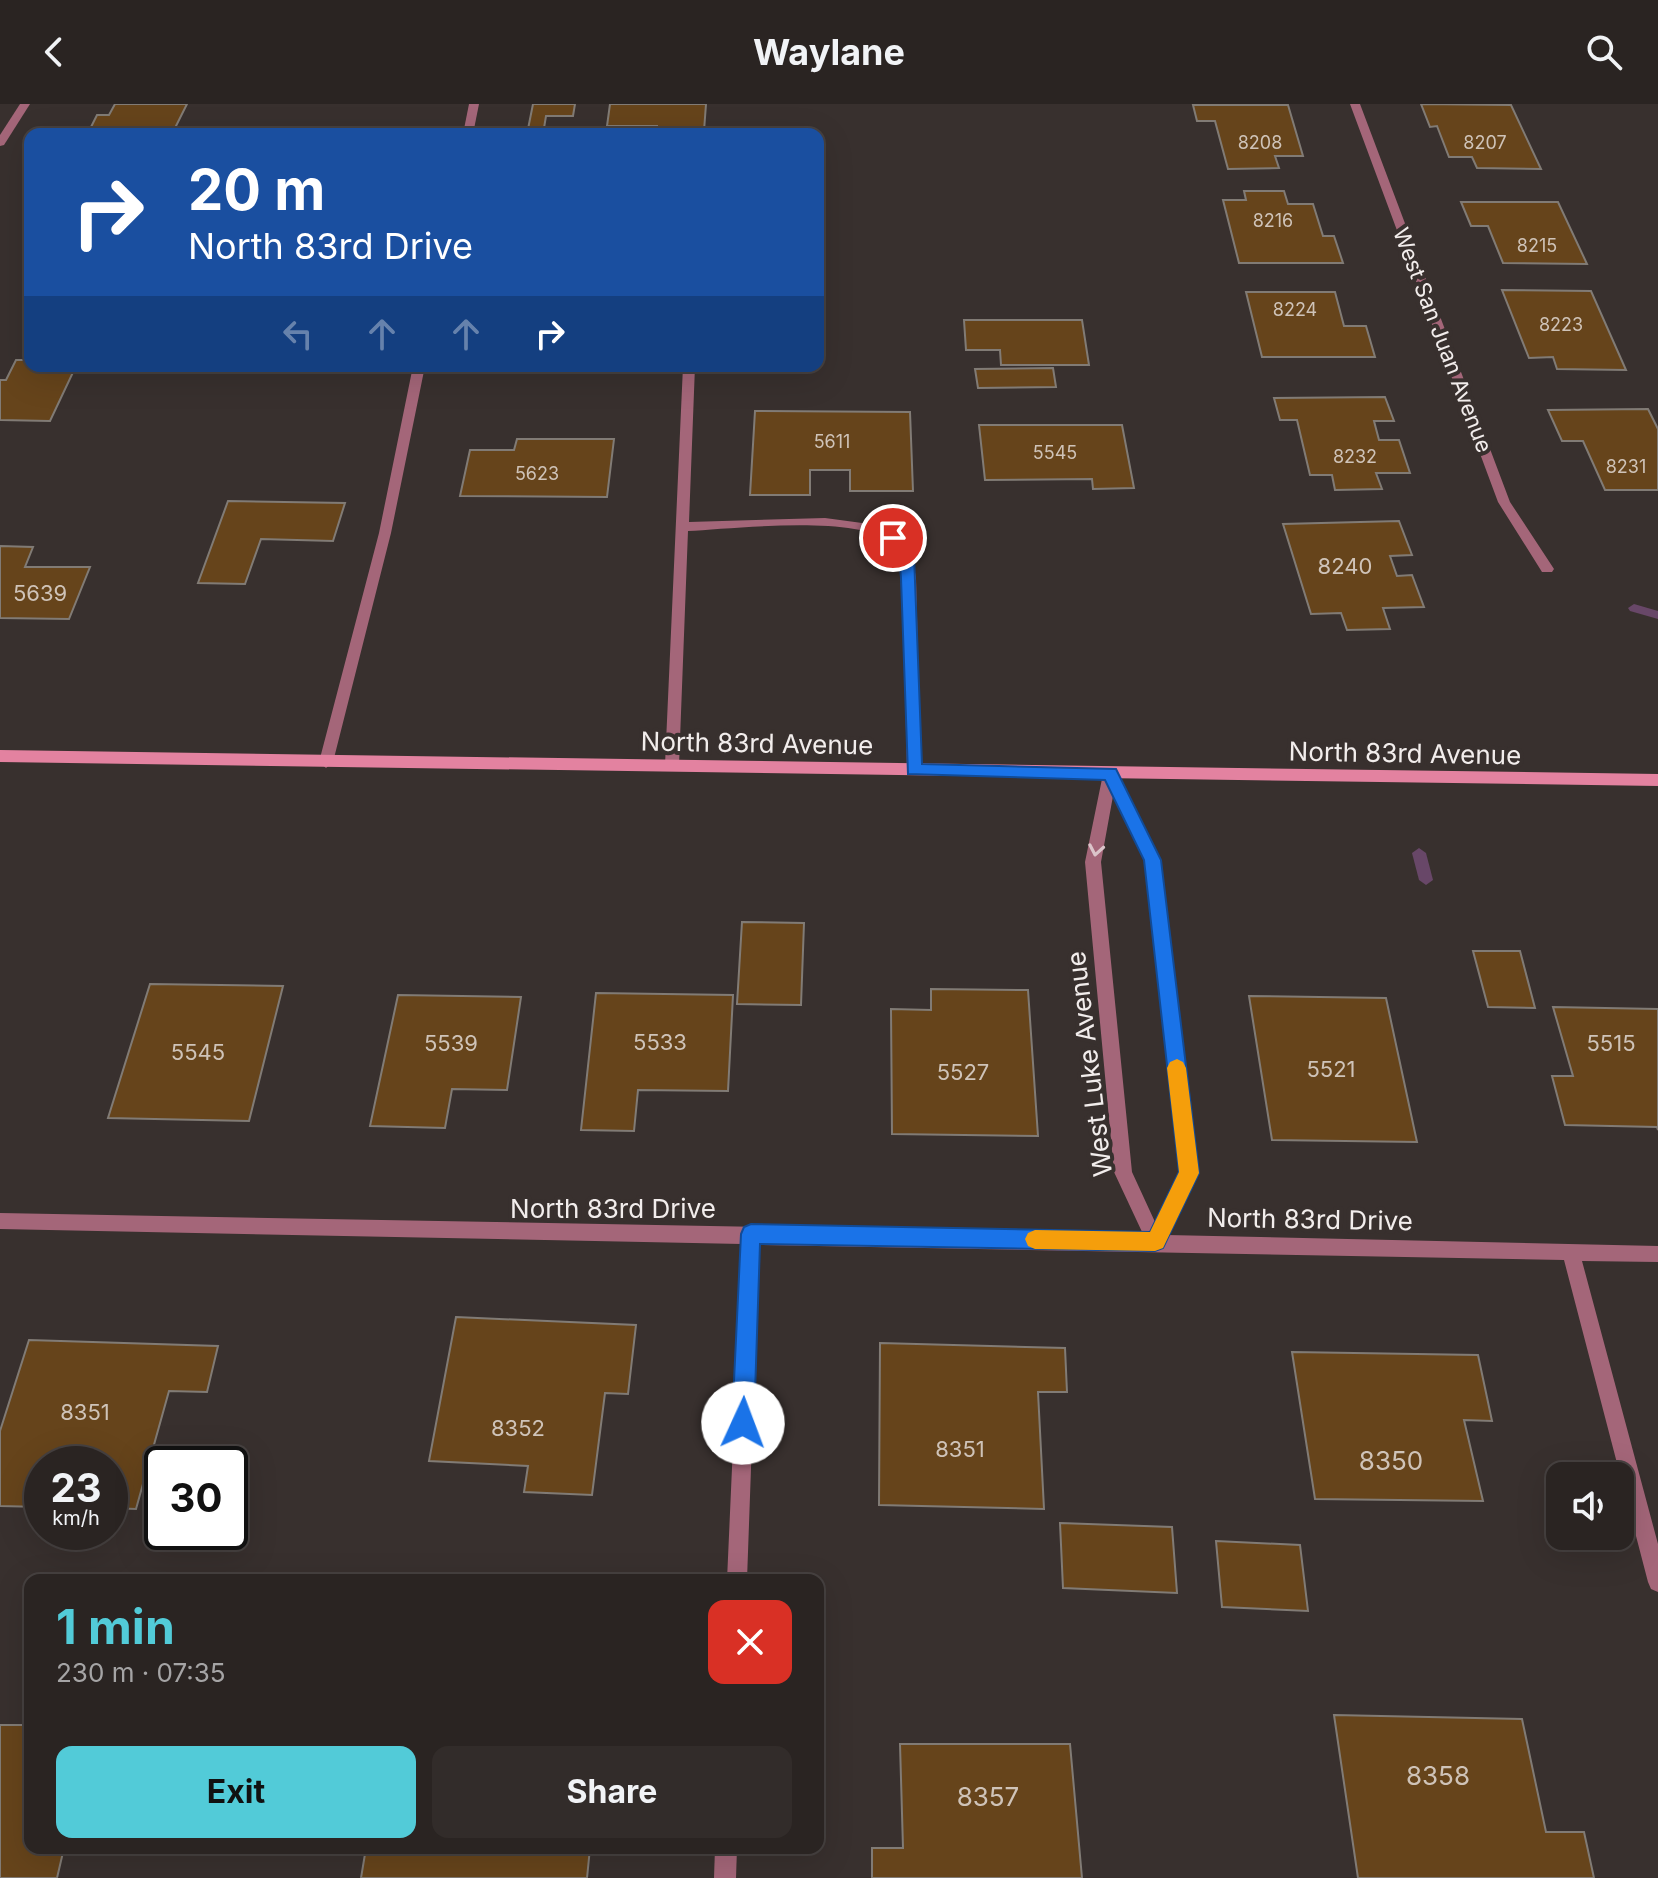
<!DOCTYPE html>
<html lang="en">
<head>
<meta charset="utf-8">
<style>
  body { margin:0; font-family:Inter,sans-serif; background:#322c2a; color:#f1f3f6; height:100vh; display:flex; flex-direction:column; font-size:30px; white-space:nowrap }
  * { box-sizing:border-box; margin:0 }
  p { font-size:26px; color:#a5a4a5 }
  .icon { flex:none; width:44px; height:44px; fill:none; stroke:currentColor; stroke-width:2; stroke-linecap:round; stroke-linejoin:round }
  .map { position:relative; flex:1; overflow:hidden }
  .side { position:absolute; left:24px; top:1470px; width:800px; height:280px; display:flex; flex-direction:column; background:#2a2422; border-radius:16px; box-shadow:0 8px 32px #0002,0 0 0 2px #464140 }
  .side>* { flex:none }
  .hud { position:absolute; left:24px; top:24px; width:800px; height:244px; border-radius:16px; box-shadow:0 8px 32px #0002,0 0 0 2px #464140; background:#1a4fa0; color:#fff; overflow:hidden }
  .controls { position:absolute; left:1546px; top:1358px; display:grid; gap:16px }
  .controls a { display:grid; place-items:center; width:88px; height:88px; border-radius:16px; background:#2a2422; box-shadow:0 8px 32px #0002,0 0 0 2px #464140; font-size:40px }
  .speed { position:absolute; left:24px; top:1342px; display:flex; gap:16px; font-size:40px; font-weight:700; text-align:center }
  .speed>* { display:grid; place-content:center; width:104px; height:104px; border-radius:50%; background:#2a2422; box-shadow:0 8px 32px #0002,0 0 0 2px #464140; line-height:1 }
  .speed small { font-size:20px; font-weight:400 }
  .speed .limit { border:4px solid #111; border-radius:12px; background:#fff; color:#111 }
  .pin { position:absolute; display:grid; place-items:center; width:68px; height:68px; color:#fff; margin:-34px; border:4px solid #fff; border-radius:50%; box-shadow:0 2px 8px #0007 }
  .me { position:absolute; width:88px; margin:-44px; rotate:2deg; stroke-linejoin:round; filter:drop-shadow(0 0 6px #0008) }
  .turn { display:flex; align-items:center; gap:28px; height:168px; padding:0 32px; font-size:36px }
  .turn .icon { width:104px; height:104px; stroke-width:2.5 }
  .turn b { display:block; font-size:56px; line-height:68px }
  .lanes { display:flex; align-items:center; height:76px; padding:0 32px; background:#0003; justify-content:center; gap:40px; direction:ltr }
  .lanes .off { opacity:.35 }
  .round { display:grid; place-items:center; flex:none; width:84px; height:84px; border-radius:16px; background:#322c2a }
  .headline { display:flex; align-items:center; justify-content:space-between; height:136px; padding:0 32px }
  h1 { font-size:48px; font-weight:700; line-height:60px; color:#52cbd8 }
  .cta { display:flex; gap:16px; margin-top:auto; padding:16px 32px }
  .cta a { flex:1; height:92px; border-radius:16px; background:#52cbd8; color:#111; font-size:32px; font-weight:700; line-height:92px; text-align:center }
  .cta a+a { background:#322c2a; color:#f1f3f6 }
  header { display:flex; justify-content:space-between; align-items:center; height:104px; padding:0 32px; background:#2a2422; font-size:36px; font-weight:700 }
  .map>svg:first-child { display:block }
</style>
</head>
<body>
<header><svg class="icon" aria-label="back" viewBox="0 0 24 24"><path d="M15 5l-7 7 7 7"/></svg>Waylane<svg class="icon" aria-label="search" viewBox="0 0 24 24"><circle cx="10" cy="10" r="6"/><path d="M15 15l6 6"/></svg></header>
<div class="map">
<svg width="1658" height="1774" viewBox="0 0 1658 1774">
  <rect width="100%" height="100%" fill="#38302e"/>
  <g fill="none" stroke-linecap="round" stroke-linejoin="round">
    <g fill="#684768" fill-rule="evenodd">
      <polygon points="1634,500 1658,507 1658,515 1630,507 1628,504"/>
      <polygon points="1419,744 1426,749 1433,776 1426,781 1419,776 1412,749"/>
    </g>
  </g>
  <g fill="#66441b" stroke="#817b75" stroke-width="2">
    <polygon points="115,0 187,0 174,26 90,25 97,11 109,11"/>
    <polygon points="533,0 575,0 573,12 546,12 543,30 527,30"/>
    <polygon points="610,0 706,0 704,27 733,27 732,30 657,30 657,22 607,22"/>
    <polygon points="1421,0 1511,1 1541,65 1477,64 1472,53 1449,53 1437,22 1430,23"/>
    <polygon points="1193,1 1288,1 1303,52 1275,52 1279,64 1228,65 1215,17 1197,17"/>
    <polygon points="1244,87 1284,87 1288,100 1313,100 1323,132 1334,132 1343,159 1239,159 1223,96 1246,96"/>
    <polygon points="1461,98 1558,98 1587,160 1503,159 1488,122 1471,122"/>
    <polygon points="1502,186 1591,187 1626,266 1557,265 1553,253 1529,254"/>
    <polygon points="1246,188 1335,188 1344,222 1366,222 1375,253 1262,253"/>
    <polygon points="964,216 1082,216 1089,261 1001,261 1000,246 966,246"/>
    <polygon points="16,256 30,256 30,262 76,262 50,317 0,316 0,276 6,276"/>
    <polygon points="1053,264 1056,283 978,284 975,265"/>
    <polygon points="1385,293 1394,317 1374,317 1379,336 1399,336 1410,369 1376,369 1382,385 1335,386 1332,371 1310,371 1297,316 1280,316 1274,294"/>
    <polygon points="1648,305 1658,325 1658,386 1605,386 1583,337 1562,337 1548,306"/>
    <polygon points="755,307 910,308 913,387 850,387 850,366 810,366 810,391 750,391"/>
    <polygon points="979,321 1122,321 1134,384 1093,385 1092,375 985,376"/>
    <polygon points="517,335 614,335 607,393 460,392 470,346 514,346"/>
    <polygon points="228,397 345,399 333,437 261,435 245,480 198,479"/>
    <polygon points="1399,417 1412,451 1390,452 1397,472 1412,471 1424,503 1383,504 1390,525 1347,526 1341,509 1311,510 1283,420"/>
    <polygon points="0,442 33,443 25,463 90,463 69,515 0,514"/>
    <polygon points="742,818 804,819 801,901 737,900"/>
    <polygon points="1473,847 1520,847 1535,904 1488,903"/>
    <polygon points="150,880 283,882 249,1017 108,1014"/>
    <polygon points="931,885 1028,886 1038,1032 892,1030 891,905 931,906"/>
    <polygon points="596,889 733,891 728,987 638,986 634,1027 581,1026"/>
    <polygon points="398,891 521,893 507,986 452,985 445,1024 370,1022"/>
    <polygon points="1249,892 1386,894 1417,1038 1272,1036"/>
    <polygon points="1553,903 1658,905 1658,1026 1657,1023 1565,1021 1552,972 1573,972"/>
    <polygon points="456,1213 636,1221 628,1290 605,1289 592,1391 524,1388 528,1362 429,1357"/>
    <polygon points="29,1236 218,1242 207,1288 169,1287 136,1405 110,1404 110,1360 42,1360 42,1403 0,1402 0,1327"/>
    <polygon points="880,1239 1065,1244 1067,1288 1038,1288 1044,1405 879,1401"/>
    <polygon points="1292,1248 1478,1251 1492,1317 1464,1316 1483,1397 1315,1395"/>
    <polygon points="1060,1419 1172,1423 1177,1489 1063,1484"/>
    <polygon points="1216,1437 1300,1441 1308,1507 1222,1503"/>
    <polygon points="1334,1611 1522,1615 1546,1728 1584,1728 1594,1774 1358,1774"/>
    <polygon points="0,1621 30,1621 30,1744 64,1744 57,1774 0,1774"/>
    <polygon points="900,1640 1070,1640 1082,1774 872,1774 872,1744 903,1744"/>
    <polygon points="366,1744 590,1744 587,1774 361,1774"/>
  </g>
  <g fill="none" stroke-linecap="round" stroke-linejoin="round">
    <path fill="#a46679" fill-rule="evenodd" d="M 683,262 L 695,262 L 689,418 L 825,414 L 877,421 L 902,435 L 912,452 L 916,474 L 921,666 L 919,670 L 909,670 L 907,666 L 902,474 C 901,462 900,448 891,439 C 859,410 732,425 688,427 L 679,661 L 677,665 L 667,665 L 665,661 Z"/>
    <g fill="#a46679" fill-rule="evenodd">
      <polygon points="20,0 30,0 4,41 0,42 0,31"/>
      <polygon points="469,0 479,0 473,30 463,30"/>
      <polygon points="1350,0 1360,0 1510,398 1554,465 1552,468 1542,468 1498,398"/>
      <polygon points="413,262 425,262 391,429 333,658 326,664 319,658 379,429"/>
      <path d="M 1110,664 L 1115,666 L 1160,756 L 1198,1069 L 1167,1131 L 1658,1142 L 1658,1158 L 1582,1157 L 1658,1440 L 1658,1488 L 1651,1485 L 1648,1478 L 1564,1156 L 759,1141 L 747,1476 L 727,1476 L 742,1140 L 0,1125 L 0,1109 L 1143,1130 L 1114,1068 L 1085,758 L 1103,670 ZM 1113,692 L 1144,756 L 1180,1068 L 1155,1118 L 1132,1068 L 1101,758 Z"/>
      <polygon points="715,1744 737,1744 736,1774 714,1774"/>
    </g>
    <polygon fill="#e382a0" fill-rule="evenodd" points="0,646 1658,670 1658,682 0,658"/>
  </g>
  <defs><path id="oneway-chevron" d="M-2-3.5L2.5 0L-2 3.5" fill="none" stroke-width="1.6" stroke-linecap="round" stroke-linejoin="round" transform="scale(2)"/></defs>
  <use stroke="#dbc4ca" href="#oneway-chevron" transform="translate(1096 746) rotate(100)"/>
  <polygon fill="#1a73e8" stroke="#114b97" stroke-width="2" points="893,429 898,430 914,451 922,660 1116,665 1161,756 1199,1069 1163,1144 1155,1147 760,1140 754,1319 751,1326 743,1330 736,1326 732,1319 741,1130 744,1123 751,1120 1150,1128 1179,1068 1144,756 1105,676 908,670 901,474 899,452 885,434"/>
  <polygon fill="#f59e0b" points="1177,955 1183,958 1186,964 1199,1069 1163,1144 1155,1147 1035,1145 1028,1142 1025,1135 1028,1129 1035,1126 1150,1128 1179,1068 1167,964 1170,958"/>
  <g text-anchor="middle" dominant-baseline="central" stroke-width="8" stroke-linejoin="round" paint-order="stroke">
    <g font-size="18" fill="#cfc3b8">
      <text x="1260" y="38">8208</text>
      <text x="1485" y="38">8207</text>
      <text x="1273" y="116">8216</text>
      <text x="1537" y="141">8215</text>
      <text x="1295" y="205">8224</text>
      <text x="1561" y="220">8223</text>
      <text x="832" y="337">5611</text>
      <text x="1055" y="348">5545</text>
      <text x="1355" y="352">8232</text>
      <text x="1626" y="362">8231</text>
      <text x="537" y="369">5623</text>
    </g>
    <g font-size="22" fill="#f2edec" stroke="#38302e">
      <text transform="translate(1443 236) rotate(69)">West San Juan Avenue</text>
    </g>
    <g font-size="22" fill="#cfc3b8">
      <text x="1345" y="462">8240</text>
      <text x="40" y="489">5639</text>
      <text x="660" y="938">5533</text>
      <text x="451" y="939">5539</text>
      <text x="1611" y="939">5515</text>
      <text x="198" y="948">5545</text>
      <text x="1331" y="965">5521</text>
      <text x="963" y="968">5527</text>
      <text x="85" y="1308">8351</text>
      <text x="518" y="1324">8352</text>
      <text x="960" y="1345">8351</text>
    </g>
    <g font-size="26" fill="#f2edec" stroke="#38302e">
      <text transform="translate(757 639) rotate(1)">North 83rd Avenue</text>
      <text transform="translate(1405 649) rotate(1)">North 83rd Avenue</text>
      <text transform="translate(1089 960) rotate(-97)">West Luke Avenue</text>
      <text x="613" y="1104">North 83rd Drive</text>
      <text transform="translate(1310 1115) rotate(1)">North 83rd Drive</text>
    </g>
    <g font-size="26" fill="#cfc3b8">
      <text x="1391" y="1356">8350</text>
      <text x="1438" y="1671">8358</text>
      <text x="988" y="1692">8357</text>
    </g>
  </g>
</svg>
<div class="controls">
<a><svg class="icon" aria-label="sound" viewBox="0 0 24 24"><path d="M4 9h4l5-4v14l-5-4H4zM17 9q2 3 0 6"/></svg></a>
</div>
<div class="speed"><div>23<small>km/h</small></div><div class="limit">30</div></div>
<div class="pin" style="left:893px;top:434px;background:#d93025"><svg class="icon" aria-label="arrive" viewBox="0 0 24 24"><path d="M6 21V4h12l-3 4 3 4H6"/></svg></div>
<svg class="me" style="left:743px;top:1319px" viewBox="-20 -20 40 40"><circle r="19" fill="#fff"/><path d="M0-13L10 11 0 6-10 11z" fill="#1a73e8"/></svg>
<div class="hud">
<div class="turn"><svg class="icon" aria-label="right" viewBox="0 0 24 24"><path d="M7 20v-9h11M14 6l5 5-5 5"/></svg><div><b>20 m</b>North 83rd Drive</div></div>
<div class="lanes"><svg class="icon off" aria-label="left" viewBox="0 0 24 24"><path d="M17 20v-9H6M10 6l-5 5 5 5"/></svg><svg class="icon off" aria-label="ahead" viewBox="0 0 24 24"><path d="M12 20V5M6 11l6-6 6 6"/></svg><svg class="icon off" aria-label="ahead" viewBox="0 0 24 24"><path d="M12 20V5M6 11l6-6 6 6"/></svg><svg class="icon" aria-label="right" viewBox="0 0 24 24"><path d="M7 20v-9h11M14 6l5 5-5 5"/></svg></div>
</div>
<section class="side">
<div class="headline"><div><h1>1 min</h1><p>230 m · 07:35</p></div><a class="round" style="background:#d93025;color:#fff"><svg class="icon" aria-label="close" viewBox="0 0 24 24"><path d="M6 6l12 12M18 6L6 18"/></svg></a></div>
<div class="cta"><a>Exit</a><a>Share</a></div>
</section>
</div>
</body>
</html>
